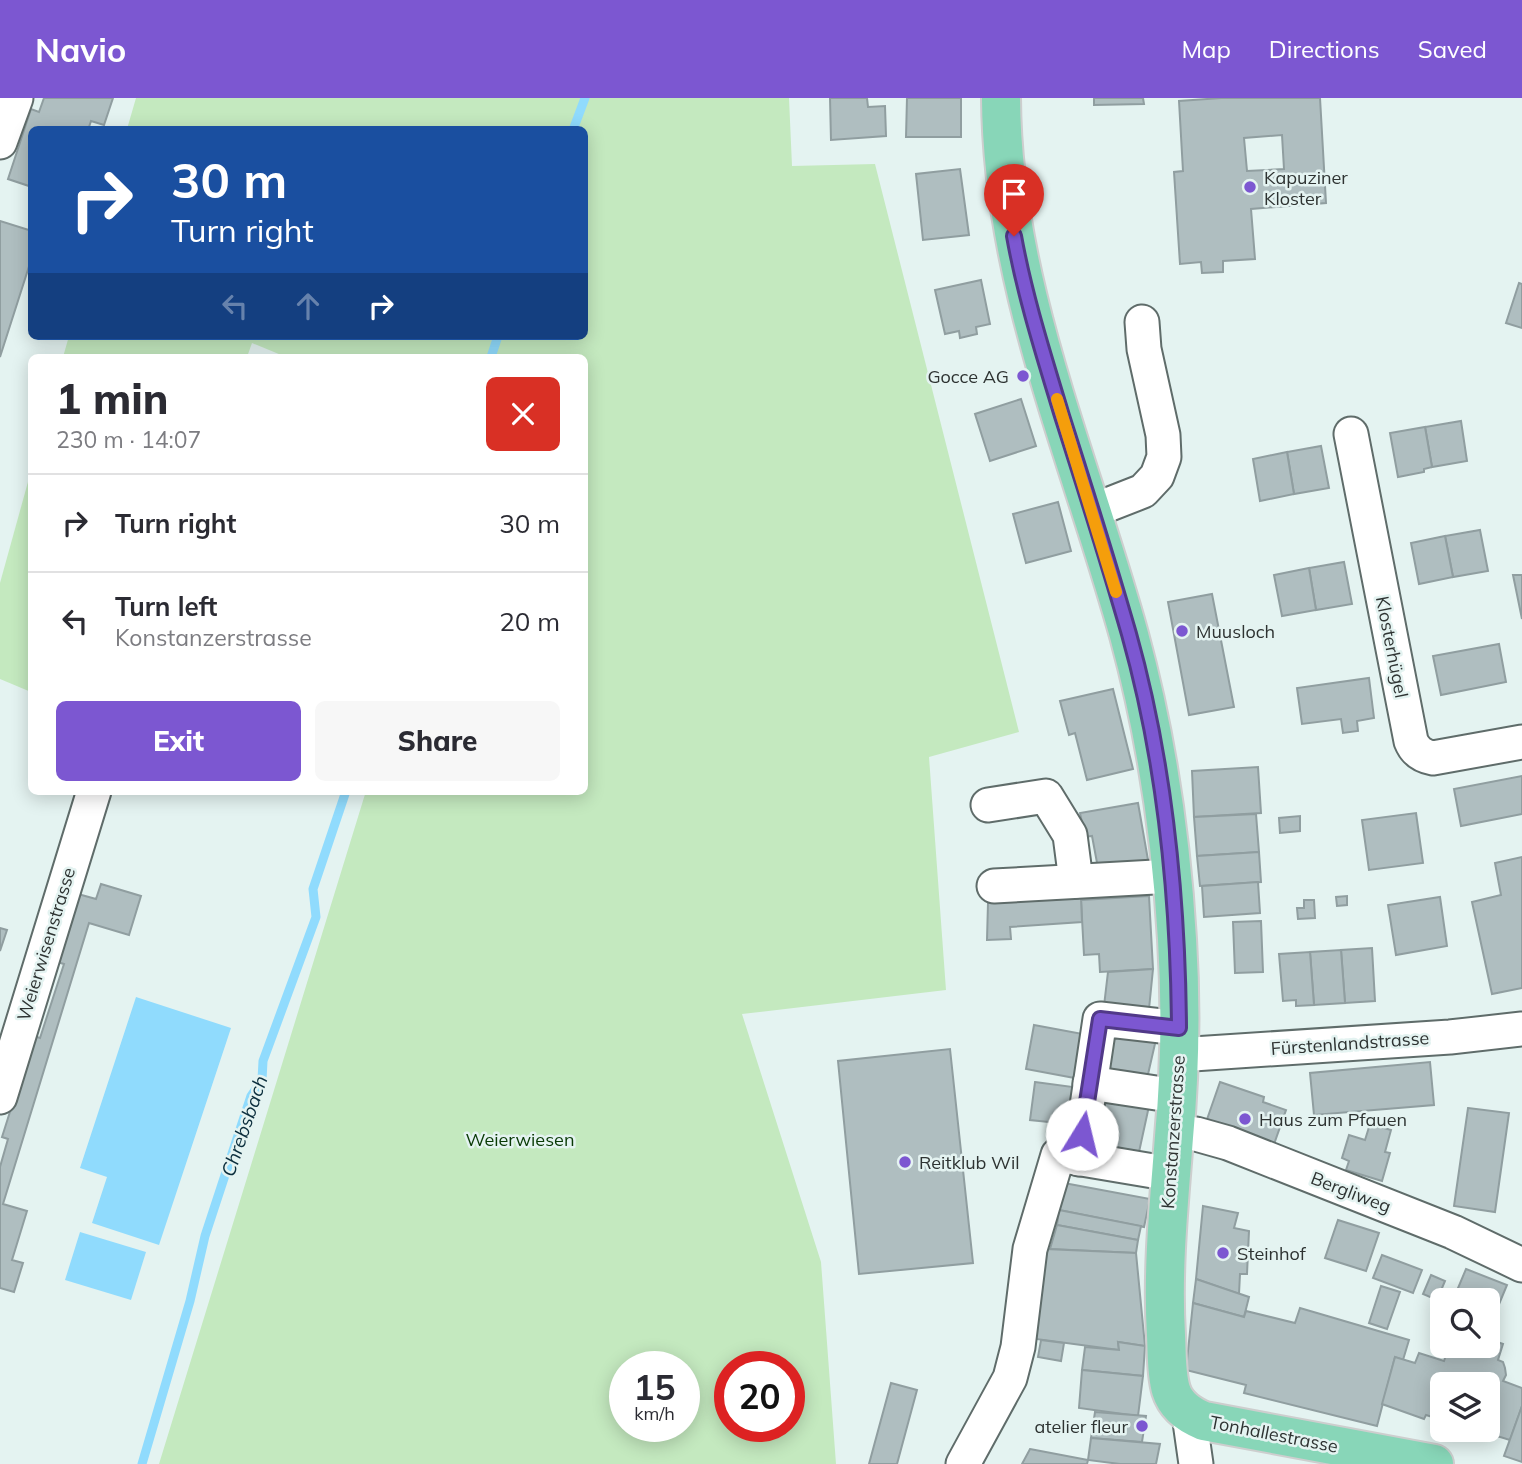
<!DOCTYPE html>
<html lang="en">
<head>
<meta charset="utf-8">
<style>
  body { margin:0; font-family:Mulish,sans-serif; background:#f7f7f7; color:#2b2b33; height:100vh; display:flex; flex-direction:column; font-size:26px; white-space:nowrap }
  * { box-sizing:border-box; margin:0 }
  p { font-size:23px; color:#7c7c81 }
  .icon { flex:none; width:38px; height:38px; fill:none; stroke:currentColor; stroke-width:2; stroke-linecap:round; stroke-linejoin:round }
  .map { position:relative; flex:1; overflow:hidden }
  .side { position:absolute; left:28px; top:256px; width:560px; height:441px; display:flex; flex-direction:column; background:#fff; border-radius:10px; box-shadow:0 4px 18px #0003 }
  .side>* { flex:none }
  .banner { position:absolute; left:28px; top:28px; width:560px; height:214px; border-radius:10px; box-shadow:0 4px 18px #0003; background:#1a4fa0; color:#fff; overflow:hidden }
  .tools { position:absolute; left:1430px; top:1190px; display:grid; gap:14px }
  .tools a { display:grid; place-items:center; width:70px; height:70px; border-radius:10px; background:#fff; box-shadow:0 4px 18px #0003; font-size:35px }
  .speed { position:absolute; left:609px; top:1253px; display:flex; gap:14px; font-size:35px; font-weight:700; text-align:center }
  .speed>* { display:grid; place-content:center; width:91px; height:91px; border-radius:50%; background:#fff; box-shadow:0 4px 18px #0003; line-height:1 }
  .speed small { font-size:18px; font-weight:400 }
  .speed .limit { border:10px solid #d22; background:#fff; color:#111 }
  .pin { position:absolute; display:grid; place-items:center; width:60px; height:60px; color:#fff; margin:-72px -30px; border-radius:50% 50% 50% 0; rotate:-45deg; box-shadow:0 0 7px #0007 }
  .pin .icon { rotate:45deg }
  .me { position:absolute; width:77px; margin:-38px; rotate:9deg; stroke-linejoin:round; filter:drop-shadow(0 0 5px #0008) }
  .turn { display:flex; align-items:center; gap:24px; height:147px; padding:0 28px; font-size:32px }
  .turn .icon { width:91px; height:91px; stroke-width:2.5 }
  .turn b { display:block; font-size:49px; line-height:60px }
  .lanes { display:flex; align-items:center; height:66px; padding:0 28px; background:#0003; justify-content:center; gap:35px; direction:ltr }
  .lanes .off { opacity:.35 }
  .round { display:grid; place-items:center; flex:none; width:74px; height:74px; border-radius:10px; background:#f7f7f7 }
  .head { display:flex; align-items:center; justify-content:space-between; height:119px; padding:0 28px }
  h1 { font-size:42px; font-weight:800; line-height:52px }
  .button { display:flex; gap:14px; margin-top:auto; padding:14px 28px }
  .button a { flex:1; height:80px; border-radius:10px; background:#7c57d1; color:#fff; font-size:28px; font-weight:800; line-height:80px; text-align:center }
  .button a+a { background:#f7f7f7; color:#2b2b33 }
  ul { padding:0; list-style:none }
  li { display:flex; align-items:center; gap:21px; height:98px; padding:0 28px; border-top:2px solid #e1e1e2 }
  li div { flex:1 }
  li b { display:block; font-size:26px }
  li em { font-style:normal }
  header { display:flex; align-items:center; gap:42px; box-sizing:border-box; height:98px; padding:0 35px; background:#7c57d1; color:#fff }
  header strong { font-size:33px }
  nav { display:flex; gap:38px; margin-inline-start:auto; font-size:24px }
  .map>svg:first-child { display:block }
</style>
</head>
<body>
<header>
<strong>Navio</strong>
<nav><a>Map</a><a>Directions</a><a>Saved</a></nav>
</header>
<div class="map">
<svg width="1522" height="1366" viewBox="0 0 1522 1366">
  <rect width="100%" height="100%" fill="#e4f3f1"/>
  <g fill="#c4e9bf" fill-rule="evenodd">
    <path d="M 136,0 L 789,0 L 792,68 L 875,66 L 1019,634 L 929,659 L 946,892 L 742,916 L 821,1164 L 836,1366 L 159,1366 L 366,693 L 584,693 L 584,259 L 286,259 L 252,245 L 247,259 L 63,259 L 69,238 L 584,238 L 584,32 L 127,31 ZM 625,1269 L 684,1269 L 684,1328 L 625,1328 ZM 730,1269 L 789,1269 L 789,1328 L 730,1328 Z"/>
    <polygon points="31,373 31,594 0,581 0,485"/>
  </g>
  <g fill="#90dbfd">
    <polygon points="136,899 231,930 159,1147 92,1125 107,1079 80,1070"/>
    <polygon points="80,1134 146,1154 131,1202 65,1182"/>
  </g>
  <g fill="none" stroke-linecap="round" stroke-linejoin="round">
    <g stroke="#90dbfd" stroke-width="9">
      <polyline points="573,32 585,0"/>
      <polyline points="491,259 498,238"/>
      <polyline points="142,1366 190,1203 205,1138 251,998 262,982 263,963 316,819 313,791 346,693"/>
    </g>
  </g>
  <g fill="#afbec0" stroke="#909ea0" stroke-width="2" fill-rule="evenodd">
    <polygon points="44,0 113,0 104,27 91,23 88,32 32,32 32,89 8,81 31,11 39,14"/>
    <polygon points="830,0 867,0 868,9 885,8 886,38 831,42"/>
    <polygon points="907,0 961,0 961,39 906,39"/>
    <polygon points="1094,0 1143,0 1144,6 1094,7"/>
    <path d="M 1221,0 L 1320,0 L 1326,105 L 1251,111 L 1255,161 L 1223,163 L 1223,174 L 1202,175 L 1201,164 L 1180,166 L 1174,74 L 1183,73 L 1179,3 ZM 1282,37 L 1284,71 L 1247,73 L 1244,40 Z"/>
    <polygon points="960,71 969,137 923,142 916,76"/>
    <polygon points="0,123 32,133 32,159 0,259"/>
    <polygon points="981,182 990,226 976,229 977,236 960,240 959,233 945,236 935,192"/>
    <polygon points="1519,185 1522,186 1522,230 1506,225"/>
    <polygon points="1021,301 1036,348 990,363 975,316"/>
    <polygon points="1461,323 1467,363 1432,369 1425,329"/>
    <polygon points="1425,329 1432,369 1424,371 1424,374 1398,379 1390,335"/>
    <polygon points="1321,348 1329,390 1294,396 1287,354"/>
    <polygon points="1287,354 1294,396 1260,403 1253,361"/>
    <polygon points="1058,404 1071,453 1026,465 1013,416"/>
    <polygon points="1480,432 1488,473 1453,479 1445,438"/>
    <polygon points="1445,438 1453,479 1419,486 1411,445"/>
    <polygon points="1344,464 1352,506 1316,512 1309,470"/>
    <polygon points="1309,470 1316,512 1282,518 1274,477"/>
    <polygon points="1513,477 1522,477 1522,521"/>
    <polygon points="1212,496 1234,609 1189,617 1168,504"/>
    <polygon points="1499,546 1506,584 1441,597 1433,558"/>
    <polygon points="1369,580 1374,620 1357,623 1358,633 1343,635 1341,621 1302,626 1297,590"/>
    <polygon points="1113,591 1133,671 1087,682 1075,635 1069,637 1060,603"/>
    <polygon points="1258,669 1261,715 1194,719 1192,673"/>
    <polygon points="1522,678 1522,716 1461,728 1454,691"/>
    <polygon points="1138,705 1148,762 1098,770 1092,738 1085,739 1080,715"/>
    <polygon points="1416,715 1423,765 1369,772 1362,722"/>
    <polygon points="1256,716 1259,754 1197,758 1194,719"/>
    <polygon points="1300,718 1300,733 1280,735 1279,720"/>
    <polygon points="1259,754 1261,784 1200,788 1197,758"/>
    <polygon points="1522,759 1522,890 1492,896 1472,804 1501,797 1495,765"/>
    <polygon points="1258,784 1260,815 1204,819 1202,788"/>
    <polygon points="101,786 141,798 129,837 89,825 3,1106 27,1113 12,1162 23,1165 14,1194 0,1190 0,1069 8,1041 2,1039 34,938 40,940 64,866 57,864 78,796 96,801"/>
    <polygon points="1149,798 1153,871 1100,874 1099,856 1084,857 1081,802"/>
    <polygon points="1347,798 1347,807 1337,808 1336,799"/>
    <polygon points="1440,799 1447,848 1396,857 1388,807"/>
    <polygon points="1081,800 1082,824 1010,829 1011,841 987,842 988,805"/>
    <polygon points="1304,802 1314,802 1315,820 1298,821 1297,810 1304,810"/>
    <polygon points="1261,823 1263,874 1235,875 1233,824"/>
    <polygon points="0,830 7,832 0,853"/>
    <polygon points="1372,850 1375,903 1345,905 1341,852"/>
    <polygon points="1341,852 1345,905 1314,907 1310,854"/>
    <polygon points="1310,854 1314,907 1296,908 1296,902 1283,903 1279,856"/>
    <polygon points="1153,871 1148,921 1104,908 1108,874"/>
    <polygon points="1034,927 1088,937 1080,981 1026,971"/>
    <polygon points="1110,927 1157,937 1146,985 1099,974"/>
    <polygon points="950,951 973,1165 859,1176 838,963"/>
    <polygon points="1430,964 1434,1007 1314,1017 1310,975"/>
    <polygon points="1035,984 1073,989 1068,1026 1030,1022"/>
    <polygon points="1220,984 1264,999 1263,1004 1286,1012 1273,1049 1204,1030"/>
    <polygon points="1104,998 1149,1008 1139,1054 1094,1045"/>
    <polygon points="1468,1010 1509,1015 1495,1114 1454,1108"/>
    <polygon points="1370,1026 1391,1032 1385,1054 1390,1055 1382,1083 1346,1072 1349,1063 1342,1060 1349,1037 1365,1042"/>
    <polygon points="1064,1085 1150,1101 1144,1129 1059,1112"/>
    <polygon points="1203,1108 1238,1115 1234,1130 1249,1133 1247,1176 1240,1176 1239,1196 1196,1181"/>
    <polygon points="1059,1112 1141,1128 1138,1142 1057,1127"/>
    <polygon points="1338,1122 1379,1135 1366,1173 1325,1160"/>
    <polygon points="1057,1127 1138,1142 1136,1155 1050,1151"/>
    <polygon points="1045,1151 1136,1155 1145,1248 1118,1244 1119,1252 1036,1241"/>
    <polygon points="1382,1157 1422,1172 1413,1195 1373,1180"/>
    <polygon points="1466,1171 1507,1187 1490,1228 1488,1227 1488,1202 1453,1202"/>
    <polygon points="1431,1177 1445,1183 1437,1202 1423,1196"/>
    <polygon points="1196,1181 1249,1199 1244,1219 1193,1205"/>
    <polygon points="1381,1188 1400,1194 1387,1231 1369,1225"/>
    <polygon points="1193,1205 1244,1219 1246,1213 1295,1225 1300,1210 1409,1242 1403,1262 1395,1259 1377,1328 1244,1295 1246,1287 1186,1272"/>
    <polygon points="1488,1241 1503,1246 1498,1262 1503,1264 1505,1270 1506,1277 1503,1283 1522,1290 1522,1308 1510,1342 1487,1335 1486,1338 1469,1332 1488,1332 1488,1286 1442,1286 1442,1322 1426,1317 1424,1321 1382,1306 1395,1259 1415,1265 1419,1255 1444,1263 1449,1248 1488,1248"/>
    <polygon points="1041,1242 1064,1245 1061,1263 1038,1259"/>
    <polygon points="1118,1244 1145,1248 1143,1278 1082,1272 1085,1249 1119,1252"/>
    <polygon points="1082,1272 1143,1278 1138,1318 1079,1310"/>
    <polygon points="891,1285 917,1292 897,1366 869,1366"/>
    <polygon points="1522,1308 1522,1364 1504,1358"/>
    <polygon points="1095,1314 1146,1318 1142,1344 1091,1340"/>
    <polygon points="1091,1340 1160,1346 1156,1366 1120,1366 1088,1362"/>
    <polygon points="1030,1351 1088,1362 1087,1366 1022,1366"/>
  </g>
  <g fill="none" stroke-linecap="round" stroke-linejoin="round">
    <defs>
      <g id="minor">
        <polyline points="0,44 16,0"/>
        <path d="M 1351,336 L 1411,643 C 1415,653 1422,658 1433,660 L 1522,644"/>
        <polyline points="1092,413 1143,393 1157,378 1164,359 1163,337 1144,251 1142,224"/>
        <polyline points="988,707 1046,698 1070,737 1076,783"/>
        <polyline points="994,788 1173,778"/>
        <polyline points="1178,957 1450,939 1522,931"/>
        <polyline points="1090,985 1176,998"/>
        <polyline points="0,999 94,693"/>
        <polyline points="1175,1033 1196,1036 1228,1045 1453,1134 1522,1167"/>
        <polyline points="1079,1061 1100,921 1179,930"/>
        <polyline points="1189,1317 1196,1366"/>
        <polyline points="963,1366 1010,1280 1018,1249 1030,1151 1058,1057 1171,1076"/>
      </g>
      <path id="major" d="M 1001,0 C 1002,186 1080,360 1129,537 C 1156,636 1171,739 1177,841 C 1181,906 1180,974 1174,1039 C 1169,1105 1162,1171 1166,1237 C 1167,1255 1166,1275 1171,1292 C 1176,1308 1189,1317 1204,1323 L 1434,1366"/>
    </defs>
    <use href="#minor" stroke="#5f6c6a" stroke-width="37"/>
    <use href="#major" stroke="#cdcece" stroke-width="42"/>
    <use href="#minor" stroke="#fff" stroke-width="33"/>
    <use href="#major" stroke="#88d6b8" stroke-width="38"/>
  </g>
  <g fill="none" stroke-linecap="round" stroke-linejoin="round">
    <defs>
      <path id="route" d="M 1014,138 C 1025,199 1044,258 1062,318 C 1085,390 1108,463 1129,536 C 1165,664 1178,797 1179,930 L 1100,921 L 1082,1036"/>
    </defs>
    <use href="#route" stroke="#513988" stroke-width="18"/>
    <use href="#route" stroke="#7c57d1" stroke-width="12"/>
    <polyline stroke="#f59e0b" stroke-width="12" points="1057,301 1116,494"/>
  </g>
  <g fill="#7c57d1" stroke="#e4f3f1" stroke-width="2.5">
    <circle cx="1250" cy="89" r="7"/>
    <circle cx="1023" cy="278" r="7"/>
    <circle cx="1182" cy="533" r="7"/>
    <circle cx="1245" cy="1021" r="7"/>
    <circle cx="905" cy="1064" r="7"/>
    <circle cx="1223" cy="1155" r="7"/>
    <circle cx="1142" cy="1328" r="7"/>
  </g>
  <g text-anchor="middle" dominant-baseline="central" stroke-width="5" stroke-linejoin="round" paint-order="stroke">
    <g font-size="18" fill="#2e3332" stroke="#e4f3f1" text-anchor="start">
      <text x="1264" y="79">Kapuziner<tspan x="1264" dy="21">Kloster</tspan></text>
      <text x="1009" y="278" text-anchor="end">Gocce AG</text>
      <text x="1196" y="533">Muusloch</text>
      <text x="1259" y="1021">Haus zum Pfauen</text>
      <text x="919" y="1064">Reitklub Wil</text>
      <text x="1237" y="1155">Steinhof</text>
      <text x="1128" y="1328" text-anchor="end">atelier fleur</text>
    </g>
    <g font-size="18" fill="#2e3332" stroke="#e4f3f1">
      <text transform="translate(1392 549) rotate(79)">Klosterhügel</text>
      <text transform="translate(46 846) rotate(-73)">Weierwisenstrasse</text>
      <text transform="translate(1350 945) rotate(-4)">Fürstenlandstrasse</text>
      <text transform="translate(1173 1034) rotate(-86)">Konstanzerstrasse</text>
      <text transform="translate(1351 1094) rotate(21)">Bergliweg</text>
      <text transform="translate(1274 1336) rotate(11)">Tonhallestrasse</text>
    </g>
    <g font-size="18" fill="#093a05" stroke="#e4f3f1">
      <text x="520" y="1041">Weierwiesen</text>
    </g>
    <g font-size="19" font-style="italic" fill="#0b2e3d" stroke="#e4f3f1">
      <text transform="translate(244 1028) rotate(-71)">Chrebsbach</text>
    </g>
  </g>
</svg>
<div class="tools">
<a><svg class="icon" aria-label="search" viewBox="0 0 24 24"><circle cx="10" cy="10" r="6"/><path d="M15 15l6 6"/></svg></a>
<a><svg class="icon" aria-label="layers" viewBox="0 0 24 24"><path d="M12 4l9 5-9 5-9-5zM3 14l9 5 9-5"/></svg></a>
</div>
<div class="speed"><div>15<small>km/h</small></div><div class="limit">20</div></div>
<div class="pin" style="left:1014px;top:138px;background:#d93025"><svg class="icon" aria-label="arrive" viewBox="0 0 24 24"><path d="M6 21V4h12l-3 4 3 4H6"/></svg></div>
<svg class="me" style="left:1082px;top:1036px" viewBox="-20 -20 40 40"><circle r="19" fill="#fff"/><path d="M0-13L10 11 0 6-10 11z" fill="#7c57d1"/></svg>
<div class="banner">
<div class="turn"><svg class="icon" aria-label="right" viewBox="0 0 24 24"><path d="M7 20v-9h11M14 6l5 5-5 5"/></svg><div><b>30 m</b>Turn right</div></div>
<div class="lanes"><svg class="icon off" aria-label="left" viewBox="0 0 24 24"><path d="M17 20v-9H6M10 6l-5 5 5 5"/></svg><svg class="icon off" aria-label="ahead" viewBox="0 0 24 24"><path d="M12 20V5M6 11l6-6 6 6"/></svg><svg class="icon" aria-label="right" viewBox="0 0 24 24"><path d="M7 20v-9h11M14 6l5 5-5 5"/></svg></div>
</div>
<section class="side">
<div class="head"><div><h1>1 min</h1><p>230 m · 14:07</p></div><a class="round" style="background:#d93025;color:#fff"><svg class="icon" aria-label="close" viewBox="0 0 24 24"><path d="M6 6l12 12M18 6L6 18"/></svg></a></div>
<ul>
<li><svg class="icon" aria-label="right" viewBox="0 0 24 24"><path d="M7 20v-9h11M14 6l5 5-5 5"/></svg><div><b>Turn right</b></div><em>30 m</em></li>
<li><svg class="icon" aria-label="left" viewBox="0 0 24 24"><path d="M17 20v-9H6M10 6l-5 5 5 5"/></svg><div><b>Turn left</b><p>Konstanzerstrasse</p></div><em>20 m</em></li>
</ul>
<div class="button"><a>Exit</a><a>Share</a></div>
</section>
</div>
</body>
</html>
